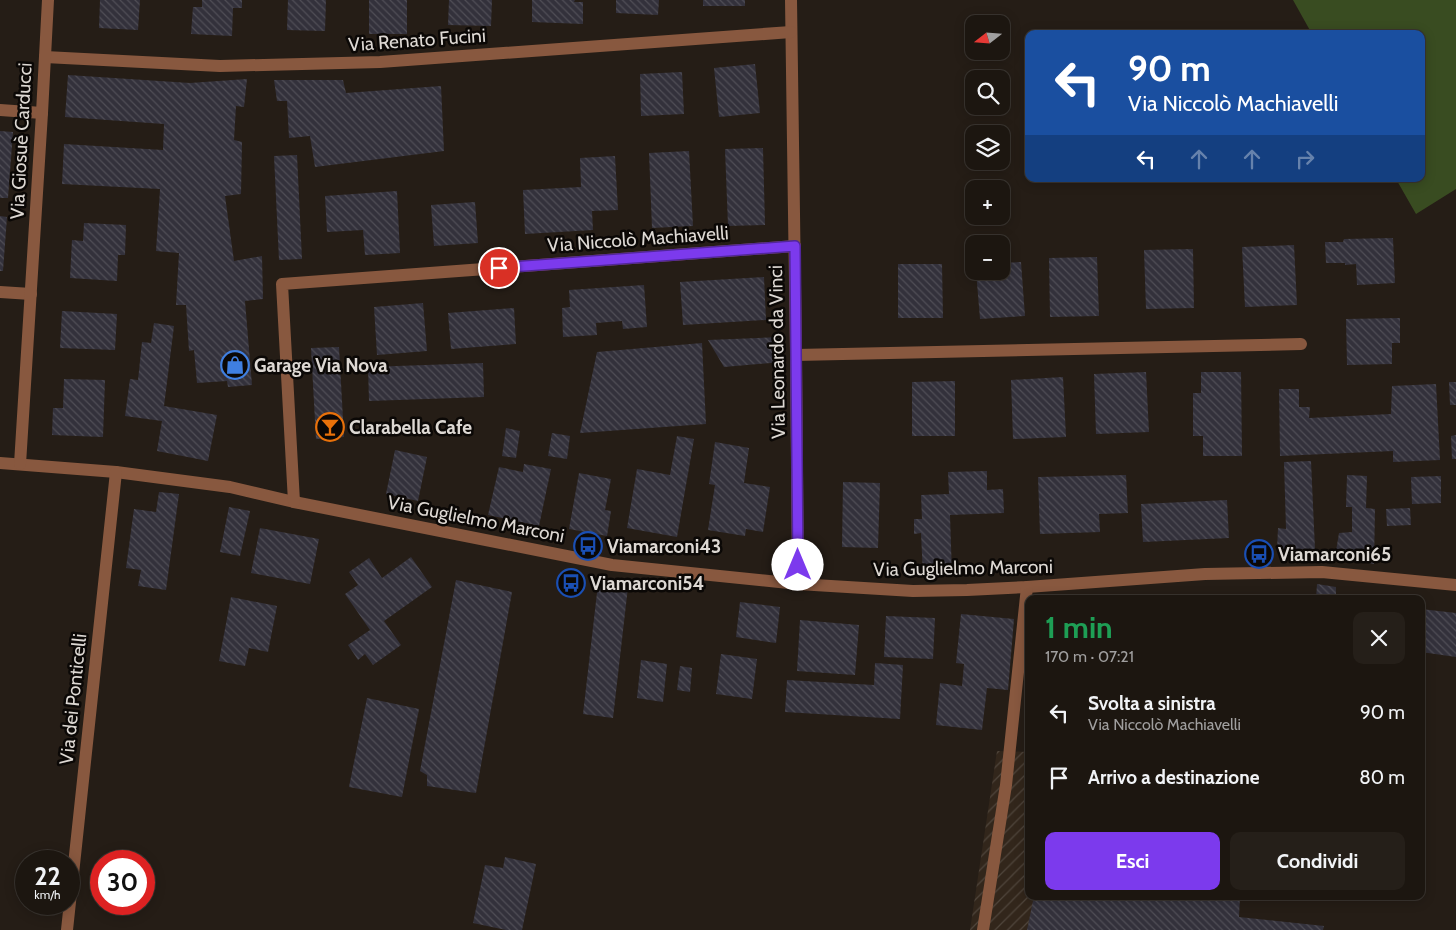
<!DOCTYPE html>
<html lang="it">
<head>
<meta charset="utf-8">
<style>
  body { margin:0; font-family:Cabin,sans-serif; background:#251f19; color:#f1f3f6; height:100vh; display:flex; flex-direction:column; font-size:19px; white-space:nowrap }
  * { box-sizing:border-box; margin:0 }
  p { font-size:16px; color:#a09f9f }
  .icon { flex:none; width:28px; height:28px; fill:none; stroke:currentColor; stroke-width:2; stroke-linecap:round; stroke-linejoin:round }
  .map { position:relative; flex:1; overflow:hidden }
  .drawer { position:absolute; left:1025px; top:595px; width:400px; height:305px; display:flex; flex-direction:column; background:#1c1610; border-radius:10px; box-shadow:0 2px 12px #0003,0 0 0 1px #3a3530 }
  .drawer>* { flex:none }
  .banner { position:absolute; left:1025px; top:30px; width:400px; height:152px; border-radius:10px; box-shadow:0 2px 12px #0003,0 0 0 1px #3a3530; background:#1a4fa0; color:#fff; overflow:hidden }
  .needle { width:32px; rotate:253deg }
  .tools { position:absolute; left:965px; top:15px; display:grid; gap:10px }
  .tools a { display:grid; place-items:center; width:45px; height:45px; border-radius:10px; background:#1c1610; box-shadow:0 2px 12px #0003,0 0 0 1px #3a3530; font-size:25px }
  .speed { position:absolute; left:15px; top:850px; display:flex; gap:10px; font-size:25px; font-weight:700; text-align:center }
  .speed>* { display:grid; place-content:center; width:65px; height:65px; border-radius:50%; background:#1c1610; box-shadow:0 2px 12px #0003,0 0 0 1px #3a3530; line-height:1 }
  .speed small { font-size:12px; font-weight:400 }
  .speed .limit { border:8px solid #d22; background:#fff; color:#111 }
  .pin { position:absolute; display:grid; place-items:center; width:42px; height:42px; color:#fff; margin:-21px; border:2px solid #fff; border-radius:50%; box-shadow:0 1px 5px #0007 }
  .me { position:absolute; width:55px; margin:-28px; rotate:0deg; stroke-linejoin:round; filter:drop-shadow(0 0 4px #0008) }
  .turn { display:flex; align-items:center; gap:18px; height:105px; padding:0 20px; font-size:22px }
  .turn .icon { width:65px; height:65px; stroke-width:2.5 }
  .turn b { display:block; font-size:35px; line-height:42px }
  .lanes { display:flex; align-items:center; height:48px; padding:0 20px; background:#0003; justify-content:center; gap:25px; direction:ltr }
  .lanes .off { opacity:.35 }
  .round { display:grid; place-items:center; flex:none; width:52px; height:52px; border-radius:10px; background:#251f19 }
  .head { display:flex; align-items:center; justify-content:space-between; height:85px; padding:0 20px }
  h1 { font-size:30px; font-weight:800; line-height:38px; color:#1e9e55 }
  .primary-button { display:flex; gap:10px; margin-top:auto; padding:10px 20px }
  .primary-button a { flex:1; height:58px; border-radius:10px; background:#7c3aed; color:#fff; font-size:20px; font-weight:800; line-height:58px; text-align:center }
  .primary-button a+a { background:#251f19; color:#f1f3f6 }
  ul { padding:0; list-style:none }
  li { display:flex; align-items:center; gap:15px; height:65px; padding:0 20px }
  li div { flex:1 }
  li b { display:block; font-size:19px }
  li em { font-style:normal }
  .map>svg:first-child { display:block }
</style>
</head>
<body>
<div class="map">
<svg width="1456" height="930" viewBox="0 0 1456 930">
  <defs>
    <pattern id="industrial-furrows" width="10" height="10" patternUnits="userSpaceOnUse" patternTransform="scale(1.25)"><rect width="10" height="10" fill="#32261b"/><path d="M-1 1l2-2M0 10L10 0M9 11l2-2" fill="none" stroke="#4f453b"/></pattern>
    <pattern id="building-back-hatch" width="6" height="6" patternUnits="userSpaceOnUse" patternTransform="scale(1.25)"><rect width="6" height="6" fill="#33313b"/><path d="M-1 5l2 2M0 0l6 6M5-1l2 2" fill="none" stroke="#504e56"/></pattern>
  </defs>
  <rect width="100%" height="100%" fill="#251d16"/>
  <polygon fill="url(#industrial-furrows)" points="997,751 1029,752 1029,896 1179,896 1175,921 1285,930 970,930"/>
  <polygon fill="#394c21" points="1293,0 1456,0 1456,189 1416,214 1396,179 1421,179 1421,34 1312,34"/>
  <g fill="url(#building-back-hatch)">
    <polygon points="100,0 140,0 138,30 99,28"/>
    <polygon points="202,0 242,0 242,8 233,8 232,36 191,34 193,7 202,7"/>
    <polygon points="288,0 326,0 325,31 287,30"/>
    <rect x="369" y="0" width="38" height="34"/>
    <polygon points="449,0 492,0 491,26 448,25"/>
    <polygon points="532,0 575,0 574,2 583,2 583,24 532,22"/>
    <polygon points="616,0 659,0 658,15 616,13"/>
    <rect x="703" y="0" width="42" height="6"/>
    <polygon points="755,64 760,113 719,117 714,68"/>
    <polygon points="682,72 684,114 641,116 640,74"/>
    <polygon points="68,75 190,83 247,79 244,107 236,106 234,140 242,142 241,194 225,196 234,261 262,256 263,299 245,301 252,385 228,387 227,381 197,383 194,350 189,351 186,305 176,305 179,253 156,251 160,189 62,184 64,144 163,150 164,124 65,117"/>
    <polygon points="274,80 343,80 346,93 441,86 444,151 315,167 310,136 289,138 287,101 277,101"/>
    <polygon points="0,131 13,132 8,198 0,198"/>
    <polygon points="763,148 765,225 728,226 725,149"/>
    <polygon points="689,151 693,226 652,228 649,153"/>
    <polygon points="297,155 302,259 279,260 274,156"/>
    <polygon points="615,156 618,210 592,211 593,230 525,234 523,190 581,187 580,158"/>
    <polygon points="397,191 400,253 365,255 363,230 327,232 325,196"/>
    <polygon points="475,202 478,243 434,246 431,205"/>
    <polygon points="0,216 7,217 3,271 0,271"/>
    <polygon points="84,223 126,225 125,255 118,255 117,281 70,278 72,240 83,241"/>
    <polygon points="1393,238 1395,283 1357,285 1356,264 1345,265 1345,263 1326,263 1325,242 1343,242 1344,239"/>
    <polygon points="1294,245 1297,305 1245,307 1242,247"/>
    <polygon points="1193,249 1194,308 1146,309 1144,250"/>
    <polygon points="1097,257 1099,316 1050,317 1049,258"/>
    <polygon points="1021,262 1025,316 980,319 976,271 1001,271 1001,263"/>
    <polygon points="898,264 942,264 943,318 898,318"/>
    <polygon points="764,277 766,320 683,325 680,282"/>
    <polygon points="644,285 647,327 623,329 622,321 596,323 597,335 563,337 562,308 570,307 569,290"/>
    <polygon points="423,303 427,351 377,355 374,307"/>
    <polygon points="514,308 516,344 451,349 448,313"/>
    <polygon points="62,311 117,314 115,350 60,348"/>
    <polygon points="1400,318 1400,343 1392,343 1392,364 1347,365 1346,319"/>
    <polygon points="154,323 174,326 164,406 217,415 208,461 157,451 162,421 125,416 130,379 138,380 142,342 151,343"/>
    <polygon points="782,337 782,362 724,367 708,340"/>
    <polygon points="702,343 706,424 580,433 597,352"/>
    <polygon points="339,347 344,437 316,439 311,348"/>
    <polygon points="483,363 484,397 369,401 368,367"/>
    <polygon points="1146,372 1149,432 1096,434 1094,374"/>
    <polygon points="1201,372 1241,372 1242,456 1203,456 1203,436 1193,436 1193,393 1201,393"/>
    <polygon points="1063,377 1066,437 1013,439 1011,380"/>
    <polygon points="64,379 105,380 103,437 52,435 53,408 63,408"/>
    <polygon points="955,381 955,436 912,436 912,382"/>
    <polygon points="1449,382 1456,382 1456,405 1450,405"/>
    <polygon points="1436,384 1440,460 1393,462 1393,451 1280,456 1279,389 1299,389 1299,407 1310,407 1309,418 1391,414 1392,386"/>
    <polygon points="506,428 520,431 516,458 502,456"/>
    <polygon points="552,433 570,436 567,459 548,456"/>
    <polygon points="1456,435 1456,459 1452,459 1451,436"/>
    <polygon points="677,436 694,439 677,537 627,528 637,469 670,475"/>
    <polygon points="715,442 749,448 744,483 770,487 763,532 746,529 745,536 708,530 715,485 709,484"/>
    <polygon points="395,450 427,457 418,501 386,494"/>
    <polygon points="1311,461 1315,549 1277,550 1278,528 1286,529 1284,462"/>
    <polygon points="524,464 551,469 539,526 488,515 499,467 523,472"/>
    <polygon points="987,471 987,490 1003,489 1004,513 950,515 952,575 923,576 921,533 914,534 914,519 922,519 921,495 949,494 948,472"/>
    <polygon points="579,473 611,479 605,510 611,511 607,536 569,529"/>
    <polygon points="1126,475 1128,513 1099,514 1100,532 1040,534 1038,477"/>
    <polygon points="1347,475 1367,476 1366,508 1375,509 1374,564 1335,557 1339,533 1352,532 1352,507 1346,507"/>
    <polygon points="1441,476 1441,503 1412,504 1411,477"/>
    <polygon points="843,482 880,483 878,548 842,547"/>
    <polygon points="159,492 179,494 166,590 138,586 141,570 126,568 134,509 156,512"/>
    <polygon points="1227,500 1229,538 1143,542 1141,504"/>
    <polygon points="229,507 250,511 240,556 220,552"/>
    <polygon points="1410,508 1411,525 1387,526 1386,509"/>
    <polygon points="260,528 319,539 310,584 251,573"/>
    <polygon points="411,557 432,587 384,621 401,645 373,665 365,654 358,660 348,645 370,630 345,594 358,585 349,572 369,558 382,578"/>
    <polygon points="456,580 512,592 476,793 427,786 427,775 420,771"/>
    <polygon points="598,584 628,587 613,718 583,714"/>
    <polygon points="1317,584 1336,587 1336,599 1316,599"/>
    <polygon points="231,597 277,606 268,652 249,648 245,666 219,661"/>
    <polygon points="740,602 780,607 776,643 736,637"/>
    <polygon points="1421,609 1456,613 1456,657 1421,652"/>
    <polygon points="961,614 1014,619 1008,690 987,688 982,730 936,725 940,683 962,686 964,664 956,663"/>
    <polygon points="886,616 935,618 933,659 884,657"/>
    <polygon points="800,620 859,625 855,675 797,671"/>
    <polygon points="721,654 757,659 752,699 716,694"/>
    <polygon points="641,660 667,664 663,702 637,698"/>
    <polygon points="875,663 903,665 900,719 785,712 787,680 874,685"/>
    <polygon points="680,666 692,668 690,692 677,690"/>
    <polygon points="367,698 419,709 402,797 349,787"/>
    <polygon points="505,857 536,864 522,930 506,930 473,923 485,865 503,868"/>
    <polygon points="1034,896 1240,896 1239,917 1324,926 1323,930 1027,930"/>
  </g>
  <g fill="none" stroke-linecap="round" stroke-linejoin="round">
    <g stroke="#88583f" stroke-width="12">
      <polyline points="791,0 796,355 798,584"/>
      <polyline points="45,57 220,66 380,62 791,32"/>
      <polyline points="0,110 42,113"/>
      <polyline points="0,292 31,294"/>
      <polyline points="796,355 1301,344"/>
      <polyline points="0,463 116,472 230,487 294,502 612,565 798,584 913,591 967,590 1027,587 1205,574 1322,572 1456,585"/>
      <polyline points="20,464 42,113 48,0"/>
      <polyline points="294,502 282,284 795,246"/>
      <polyline points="67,930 116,472"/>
      <polyline points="983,930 1006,785 1027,587"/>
    </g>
  </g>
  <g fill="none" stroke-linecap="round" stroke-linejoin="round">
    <defs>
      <polyline id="route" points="499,268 795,246 798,565"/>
    </defs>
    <use href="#route" stroke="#51269a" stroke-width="12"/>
    <use href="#route" stroke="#7c3aed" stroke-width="9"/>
  </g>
  <defs>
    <symbol id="shop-ring" viewBox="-11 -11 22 22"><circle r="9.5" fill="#0b0806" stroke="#3f7fe0" stroke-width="1.5"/><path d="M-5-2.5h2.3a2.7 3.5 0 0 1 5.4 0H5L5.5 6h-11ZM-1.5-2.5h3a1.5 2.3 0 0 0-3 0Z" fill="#3f7fe0"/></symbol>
    <symbol id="bar-ring" viewBox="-11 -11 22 22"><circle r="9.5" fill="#0b0806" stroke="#e8710a" stroke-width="1.5"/><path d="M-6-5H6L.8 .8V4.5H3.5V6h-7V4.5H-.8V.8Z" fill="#e8710a"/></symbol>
    <symbol id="bus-ring" viewBox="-11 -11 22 22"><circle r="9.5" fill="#0b0806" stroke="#1a4fb4" stroke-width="1.5"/><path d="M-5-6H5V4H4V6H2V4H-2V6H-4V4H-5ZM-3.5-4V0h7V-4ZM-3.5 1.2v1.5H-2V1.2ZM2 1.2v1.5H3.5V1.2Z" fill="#1a4fb4"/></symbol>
  </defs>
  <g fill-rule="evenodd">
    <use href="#shop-ring" x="219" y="349" width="32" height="32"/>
    <use href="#bar-ring" x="314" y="411" width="32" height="32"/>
    <use href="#bus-ring" x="572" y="530" width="32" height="32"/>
    <use href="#bus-ring" x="1243" y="538" width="32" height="32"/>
    <use href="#bus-ring" x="555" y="567" width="32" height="32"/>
  </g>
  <g text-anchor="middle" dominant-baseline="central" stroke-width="5" stroke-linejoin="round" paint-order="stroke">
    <g font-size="19" fill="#ddd8d3" stroke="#0b0806">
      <text transform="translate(417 40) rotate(-4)">Via Renato Fucini</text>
      <text transform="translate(21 141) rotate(-87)">Via Giosuè Carducci</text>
      <text transform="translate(638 239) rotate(-4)">Via Niccolò Machiavelli</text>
      <text transform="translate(777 352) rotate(-91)">Via Leonardo da Vinci</text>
      <text transform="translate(476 519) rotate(11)">Via Guglielmo Marconi</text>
      <text transform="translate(963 568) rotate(-1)">Via Guglielmo Marconi</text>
      <text transform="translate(73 699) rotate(-84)">Via dei Ponticelli</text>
    </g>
    <g font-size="19" font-weight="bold" fill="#ddd8d3" stroke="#0b0806" text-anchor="start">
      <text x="254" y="365">Garage Via Nova</text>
      <text x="349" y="427">Clarabella Cafe</text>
      <text x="607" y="546">Viamarconi43</text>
      <text x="1278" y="554">Viamarconi65</text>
      <text x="590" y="583">Viamarconi54</text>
    </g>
  </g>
</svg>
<div class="tools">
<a><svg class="needle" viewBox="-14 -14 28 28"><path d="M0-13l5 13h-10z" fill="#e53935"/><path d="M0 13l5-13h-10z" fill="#a09f9f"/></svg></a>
<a><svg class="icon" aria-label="search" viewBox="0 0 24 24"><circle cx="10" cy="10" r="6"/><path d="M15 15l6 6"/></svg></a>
<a><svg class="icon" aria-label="layers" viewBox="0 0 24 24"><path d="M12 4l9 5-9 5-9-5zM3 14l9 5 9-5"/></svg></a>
<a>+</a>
<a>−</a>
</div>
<div class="speed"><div>22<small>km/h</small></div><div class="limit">30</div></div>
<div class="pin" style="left:499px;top:268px;background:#d93025"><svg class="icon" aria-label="arrive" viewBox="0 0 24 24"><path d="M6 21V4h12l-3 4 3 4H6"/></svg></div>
<svg class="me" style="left:798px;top:565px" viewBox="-20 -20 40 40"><circle r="19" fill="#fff"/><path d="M0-13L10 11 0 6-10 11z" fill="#7c3aed"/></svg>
<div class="banner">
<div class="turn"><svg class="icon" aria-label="left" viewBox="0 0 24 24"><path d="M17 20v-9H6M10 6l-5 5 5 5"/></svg><div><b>90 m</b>Via Niccolò Machiavelli</div></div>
<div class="lanes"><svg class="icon" aria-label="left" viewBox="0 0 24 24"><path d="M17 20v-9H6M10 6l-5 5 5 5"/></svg><svg class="icon off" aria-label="ahead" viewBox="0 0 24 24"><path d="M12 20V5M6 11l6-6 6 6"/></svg><svg class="icon off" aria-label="ahead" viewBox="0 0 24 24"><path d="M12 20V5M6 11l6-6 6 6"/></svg><svg class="icon off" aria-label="right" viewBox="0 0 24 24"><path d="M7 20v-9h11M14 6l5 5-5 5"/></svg></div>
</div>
<section class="drawer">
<div class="head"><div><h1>1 min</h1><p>170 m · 07:21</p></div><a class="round"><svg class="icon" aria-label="close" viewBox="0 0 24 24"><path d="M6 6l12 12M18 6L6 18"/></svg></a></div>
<ul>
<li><svg class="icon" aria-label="left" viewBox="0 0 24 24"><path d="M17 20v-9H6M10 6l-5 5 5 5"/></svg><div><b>Svolta a sinistra</b><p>Via Niccolò Machiavelli</p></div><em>90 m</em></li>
<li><svg class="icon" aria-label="arrive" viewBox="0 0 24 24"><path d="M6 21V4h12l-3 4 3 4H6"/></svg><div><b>Arrivo a destinazione</b></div><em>80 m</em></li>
</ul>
<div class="primary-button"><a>Esci</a><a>Condividi</a></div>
</section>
</div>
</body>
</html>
